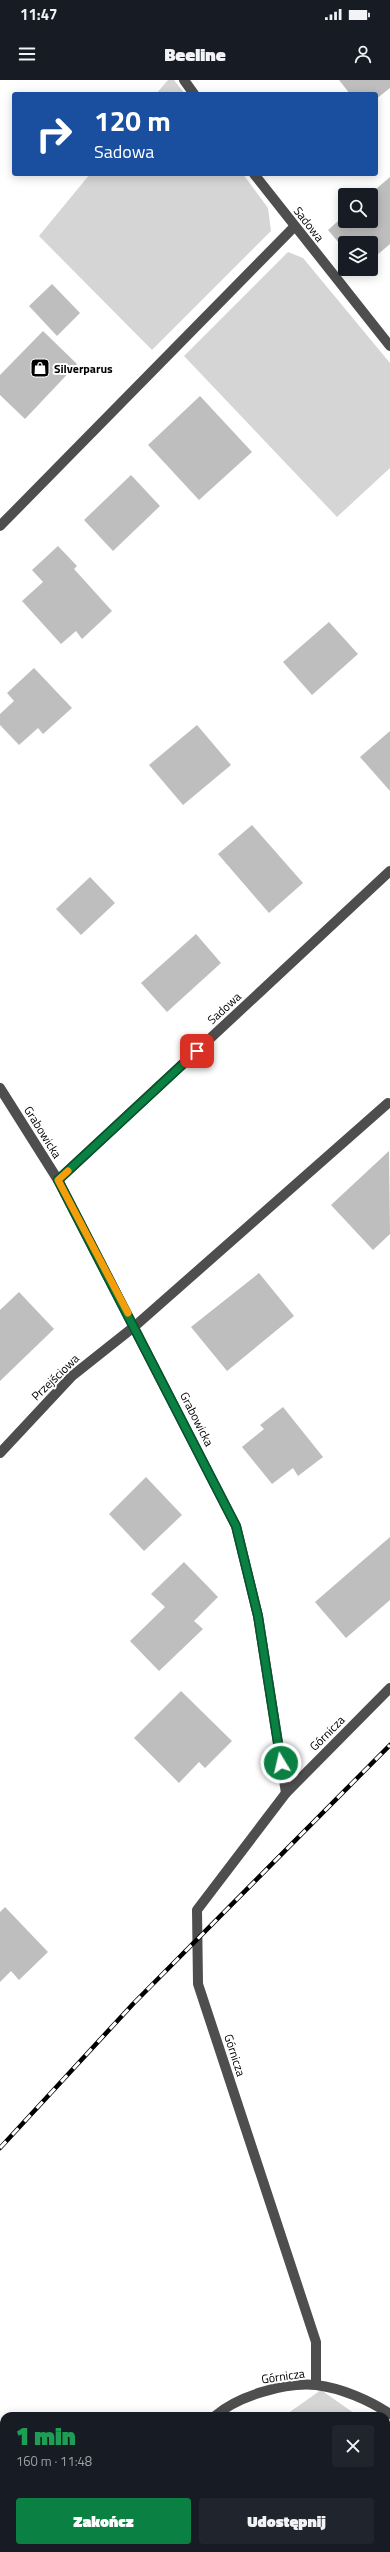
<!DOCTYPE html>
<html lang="pl">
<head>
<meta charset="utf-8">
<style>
  body { margin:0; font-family:"Titillium Web",sans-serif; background:#20242c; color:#f1f3f6; height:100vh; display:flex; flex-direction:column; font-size:15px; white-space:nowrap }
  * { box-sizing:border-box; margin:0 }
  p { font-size:13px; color:#9ea1a6 }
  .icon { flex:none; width:22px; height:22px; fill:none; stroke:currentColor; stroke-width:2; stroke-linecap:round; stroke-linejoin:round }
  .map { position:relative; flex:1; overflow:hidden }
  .panel { position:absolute; left:0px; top:2332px; width:390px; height:140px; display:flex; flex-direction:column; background:#171b24; border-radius:12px 12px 0 0; box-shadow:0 2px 10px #0003 }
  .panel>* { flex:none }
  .hud { position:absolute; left:12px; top:12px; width:366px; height:84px; border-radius:4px; box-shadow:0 2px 10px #0003; background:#1a4fa0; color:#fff; overflow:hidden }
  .controls { position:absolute; left:338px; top:108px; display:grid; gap:8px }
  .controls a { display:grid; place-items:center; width:40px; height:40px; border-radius:4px; background:#171b24; box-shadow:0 2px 10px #0003; font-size:20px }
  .pin { position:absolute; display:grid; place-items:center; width:34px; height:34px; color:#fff; margin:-17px; border-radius:8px; box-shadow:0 2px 6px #0006 }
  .me { position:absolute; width:44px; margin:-22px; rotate:351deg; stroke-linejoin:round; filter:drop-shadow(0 0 3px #0008) }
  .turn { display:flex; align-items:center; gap:14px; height:84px; padding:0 16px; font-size:18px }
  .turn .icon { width:52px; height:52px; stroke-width:2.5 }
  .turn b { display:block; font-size:28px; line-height:34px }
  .round { display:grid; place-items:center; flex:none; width:42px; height:42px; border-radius:4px; background:#20242c }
  .overview { display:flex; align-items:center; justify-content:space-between; height:68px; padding:0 16px }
  h1 { font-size:24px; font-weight:800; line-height:30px; color:#1e9e55 }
  .cta { display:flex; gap:8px; margin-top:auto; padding:8px 16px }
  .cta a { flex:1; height:46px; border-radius:4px; background:#0b8043; color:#fff; font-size:16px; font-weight:800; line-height:46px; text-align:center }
  .cta a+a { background:#20242c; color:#f1f3f6 }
  .status { display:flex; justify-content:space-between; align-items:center; height:28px; padding:0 20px; background:#171b24; direction:ltr }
  .status svg { height:11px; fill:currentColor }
  header { display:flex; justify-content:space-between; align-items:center; height:52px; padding:0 16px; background:#171b24; font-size:18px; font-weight:800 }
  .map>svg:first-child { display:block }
</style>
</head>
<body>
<div class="status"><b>11:47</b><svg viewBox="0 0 49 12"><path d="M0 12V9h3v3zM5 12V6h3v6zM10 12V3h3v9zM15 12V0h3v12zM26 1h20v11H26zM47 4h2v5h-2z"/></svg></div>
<header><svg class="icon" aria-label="menu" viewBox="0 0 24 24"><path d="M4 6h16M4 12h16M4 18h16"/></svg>Beeline<svg class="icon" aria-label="person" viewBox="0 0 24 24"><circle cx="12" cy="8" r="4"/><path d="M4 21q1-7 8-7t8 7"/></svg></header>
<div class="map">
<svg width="390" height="2472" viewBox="0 0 390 2472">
  <rect width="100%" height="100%" fill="#fff"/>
  <g fill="#d5d5d5">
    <polygon points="168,0 174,0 185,14 156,14"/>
    <polygon points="90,94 243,94 268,128 271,151 152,270 39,156"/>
    <polygon points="288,172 303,178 390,283 390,388 337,437 184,276"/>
    <polygon points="321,2310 358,2336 284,2336"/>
    <polygon points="386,2356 390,2359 390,2472 106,2472 110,2468 386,2468"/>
  </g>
  <g fill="#bebebe">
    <polygon points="339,0 390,0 390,8 376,19 376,14 350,14"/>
    <polygon points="390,97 390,164 371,180 371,163 345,163 345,170 328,150 345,135 345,141 371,141 371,115 369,115"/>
    <polygon points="52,204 80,233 57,256 29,226"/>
    <polygon points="43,251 77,284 25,339 0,315 0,295"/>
    <polygon points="200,316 252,372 199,420 148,365"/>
    <polygon points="131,395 160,426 113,471 84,440"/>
    <polygon points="58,466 77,486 74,489 112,531 82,559 76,551 61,564 22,521 43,502 32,490"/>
    <polygon points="329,542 358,574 312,615 283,582"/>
    <polygon points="34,588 72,628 43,654 38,648 19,665 0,645 0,634 14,621 7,613"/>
    <polygon points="197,645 231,685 183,725 149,685"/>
    <polygon points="390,651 390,711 360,677"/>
    <polygon points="252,745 303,803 269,833 218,774"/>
    <polygon points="90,797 115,823 81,855 56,829"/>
    <polygon points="196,854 221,883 167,932 141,903"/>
    <polygon points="389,1071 390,1154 373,1170 331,1125"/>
    <polygon points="259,1193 294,1236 227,1291 191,1247"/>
    <polygon points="19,1212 54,1249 0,1301 0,1230"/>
    <polygon points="283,1327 323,1377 298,1396 293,1388 272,1404 242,1367 264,1349 260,1345"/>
    <polygon points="146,1397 182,1435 144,1471 109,1434"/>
    <polygon points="390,1457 390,1520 346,1558 315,1522"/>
    <polygon points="184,1482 218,1517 194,1541 203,1549 159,1591 130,1561 165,1527 151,1514"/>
    <polygon points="181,1611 232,1661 205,1688 199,1682 179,1703 134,1658"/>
    <polygon points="5,1827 48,1872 19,1900 11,1891 0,1902 0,1832"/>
  </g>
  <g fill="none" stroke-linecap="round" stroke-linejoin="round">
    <g stroke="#4e4e4e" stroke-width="10">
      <polyline points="184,0 194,14"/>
      <polyline points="254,94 390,266"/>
      <polyline points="0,446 294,147"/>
      <polyline points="0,1008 58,1100 236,1446 258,1536 286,1713"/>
      <polyline points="58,1100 390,791"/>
      <polyline points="0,1373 72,1296 135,1246 388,1023"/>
      <polyline points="316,2305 316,2262 198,1904 197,1830 286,1713 390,1608"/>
      <path d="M 215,2336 C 238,2316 285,2302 316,2305 C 341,2308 369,2320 390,2334"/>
      <polyline points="72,2472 76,2468"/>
    </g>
    <defs>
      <polyline id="rail" points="0,2068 133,1924 390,1665"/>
    </defs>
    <use href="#rail" stroke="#000" stroke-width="4.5"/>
    <use href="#rail" stroke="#fff" stroke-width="3" stroke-dasharray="9" stroke-linecap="butt"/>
  </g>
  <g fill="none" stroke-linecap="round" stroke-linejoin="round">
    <defs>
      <polyline id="route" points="197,971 58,1100 236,1446 258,1536 281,1683"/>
    </defs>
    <use href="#route" stroke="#07532c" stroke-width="10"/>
    <use href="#route" stroke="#0b8043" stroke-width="7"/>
    <polyline stroke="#f59e0b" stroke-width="7" points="68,1091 58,1100 128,1233"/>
  </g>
  <defs>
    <symbol id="shop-square" viewBox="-11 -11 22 22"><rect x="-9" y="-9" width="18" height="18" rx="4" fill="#000" stroke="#fff"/><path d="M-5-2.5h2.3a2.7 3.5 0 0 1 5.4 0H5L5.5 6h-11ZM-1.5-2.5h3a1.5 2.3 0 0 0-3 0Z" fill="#fff"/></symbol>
  </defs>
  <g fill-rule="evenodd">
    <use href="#shop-square" x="29" y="277" width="22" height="22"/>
  </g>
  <g text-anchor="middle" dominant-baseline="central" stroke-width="4" stroke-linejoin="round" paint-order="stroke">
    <g font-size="12" fill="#000" stroke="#fff">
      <text transform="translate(309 144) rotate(52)">Sadowa</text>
      <text transform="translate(224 928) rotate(-43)">Sadowa</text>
      <text transform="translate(43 1052) rotate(58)">Grabowicka</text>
      <text transform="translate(55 1297) rotate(-44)">Przejściowa</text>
      <text transform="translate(197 1339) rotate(63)">Grabowicka</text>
      <text transform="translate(327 1653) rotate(-45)">Górnicza</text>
      <text transform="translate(235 1975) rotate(72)">Górnicza</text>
      <text transform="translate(283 2296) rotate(-8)">Górnicza</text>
    </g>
    <g font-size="12" font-weight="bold" fill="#000" stroke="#fff" text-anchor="start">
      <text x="54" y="288">Silverparus</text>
    </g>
  </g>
</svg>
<div class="controls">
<a><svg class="icon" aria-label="search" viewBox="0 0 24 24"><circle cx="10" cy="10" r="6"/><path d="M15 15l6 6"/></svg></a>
<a><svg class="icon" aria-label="layers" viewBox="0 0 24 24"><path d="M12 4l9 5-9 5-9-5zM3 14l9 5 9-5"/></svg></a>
</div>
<div class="pin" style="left:197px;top:971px;background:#d93025"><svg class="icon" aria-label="arrive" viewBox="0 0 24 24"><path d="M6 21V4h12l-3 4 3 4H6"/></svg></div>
<svg class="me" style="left:281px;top:1683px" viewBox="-20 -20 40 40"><circle r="17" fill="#0b8043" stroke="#fff" stroke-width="3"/><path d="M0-11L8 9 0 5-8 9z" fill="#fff"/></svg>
<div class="hud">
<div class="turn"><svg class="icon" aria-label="right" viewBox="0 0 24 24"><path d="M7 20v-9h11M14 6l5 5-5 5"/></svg><div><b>120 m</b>Sadowa</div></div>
</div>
<section class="panel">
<div class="overview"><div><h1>1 min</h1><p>160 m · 11:48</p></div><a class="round"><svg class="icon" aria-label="close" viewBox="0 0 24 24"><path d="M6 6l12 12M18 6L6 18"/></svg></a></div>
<div class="cta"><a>Zakończ</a><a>Udostępnij</a></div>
</section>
</div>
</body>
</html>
